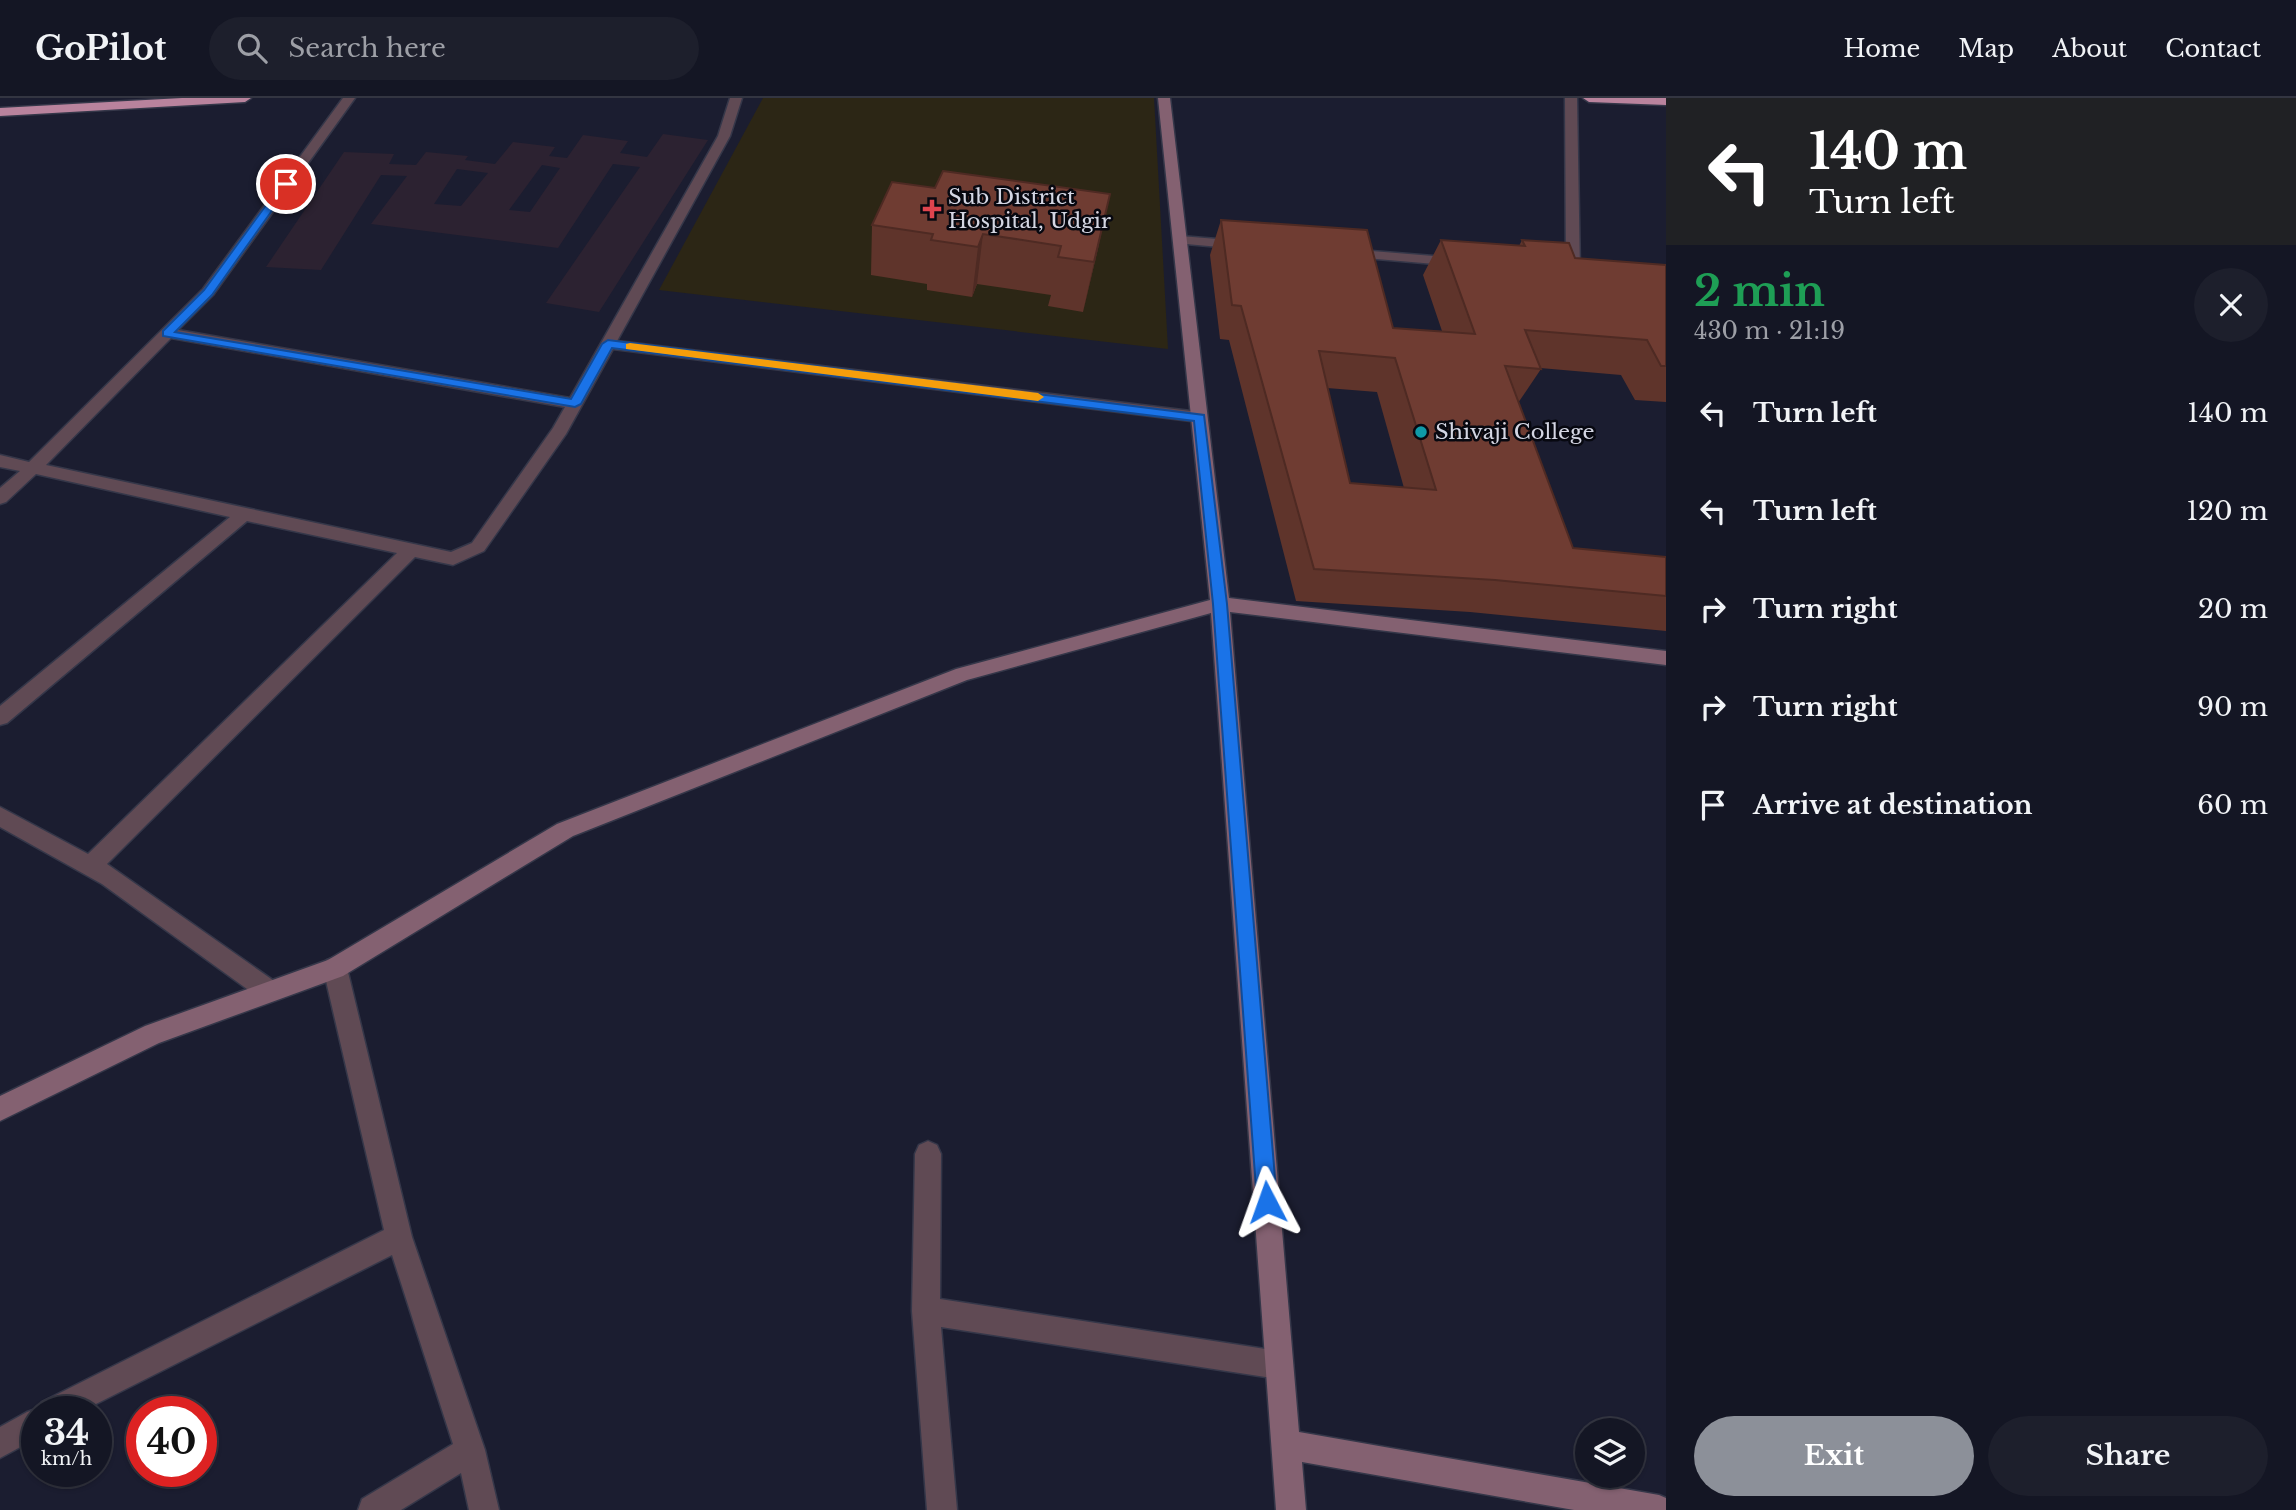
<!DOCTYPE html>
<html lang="en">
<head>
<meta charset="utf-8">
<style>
  body { margin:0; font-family:"Libre Baskerville",serif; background:#1d1f2c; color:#f1f3f6; height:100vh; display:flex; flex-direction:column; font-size:26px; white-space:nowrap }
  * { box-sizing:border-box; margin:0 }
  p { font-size:23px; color:#9d9fa6 }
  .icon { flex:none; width:38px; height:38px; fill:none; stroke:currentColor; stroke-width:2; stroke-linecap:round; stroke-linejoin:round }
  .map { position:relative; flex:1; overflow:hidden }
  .panel { display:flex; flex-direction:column; background:#141624; width:630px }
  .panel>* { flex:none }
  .banner { background:#202124; color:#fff; overflow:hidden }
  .fabs { position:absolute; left:1575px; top:1320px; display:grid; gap:14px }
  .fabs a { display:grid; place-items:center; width:70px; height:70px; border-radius:50%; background:#141624; box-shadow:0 2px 5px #0004,0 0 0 2px #333541; font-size:35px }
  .speed { position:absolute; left:21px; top:1298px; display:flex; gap:14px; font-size:35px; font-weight:700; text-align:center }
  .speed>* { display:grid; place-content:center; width:91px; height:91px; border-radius:50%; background:#141624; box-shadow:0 2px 5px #0004,0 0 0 2px #333541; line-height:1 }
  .speed small { font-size:18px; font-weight:400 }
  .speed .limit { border:10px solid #d22; background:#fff; color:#111 }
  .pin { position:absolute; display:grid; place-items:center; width:60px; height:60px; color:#fff; margin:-30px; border:4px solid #fff; border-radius:50%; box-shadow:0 2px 7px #0007 }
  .me { position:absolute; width:77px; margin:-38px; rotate:356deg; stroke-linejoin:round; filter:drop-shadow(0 0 5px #0008) }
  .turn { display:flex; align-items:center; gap:24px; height:147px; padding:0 28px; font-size:32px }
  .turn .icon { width:91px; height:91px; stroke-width:2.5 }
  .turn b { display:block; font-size:49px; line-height:60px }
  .round { display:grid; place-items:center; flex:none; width:74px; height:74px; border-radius:37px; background:#1d1f2c }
  .headline { display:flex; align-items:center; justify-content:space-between; height:119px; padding:0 28px }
  h1 { font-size:42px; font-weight:700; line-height:52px; color:#1e9e55 }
  .primary-button { display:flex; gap:14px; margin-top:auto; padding:14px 28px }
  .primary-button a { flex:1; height:80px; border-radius:42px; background:#8c9099; color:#fff; font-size:28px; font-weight:700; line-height:80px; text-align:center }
  .primary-button a+a { background:#1d1f2c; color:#f1f3f6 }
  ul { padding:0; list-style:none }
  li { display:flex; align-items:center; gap:21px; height:98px; padding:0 28px }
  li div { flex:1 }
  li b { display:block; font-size:26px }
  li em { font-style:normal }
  header { display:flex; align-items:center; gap:42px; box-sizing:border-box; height:98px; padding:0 35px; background:#141624; border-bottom:2px solid #333541 }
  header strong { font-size:33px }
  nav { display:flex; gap:38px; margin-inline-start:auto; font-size:24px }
  .search { width:490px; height:63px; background:#1d1f2c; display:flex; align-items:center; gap:18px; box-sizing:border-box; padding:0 24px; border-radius:38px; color:#9d9fa6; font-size:26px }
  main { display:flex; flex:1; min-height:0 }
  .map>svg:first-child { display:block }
</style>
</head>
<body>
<header>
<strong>GoPilot</strong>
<div class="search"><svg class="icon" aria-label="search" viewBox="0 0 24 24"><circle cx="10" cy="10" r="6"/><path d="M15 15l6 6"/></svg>Search here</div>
<nav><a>Home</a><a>Map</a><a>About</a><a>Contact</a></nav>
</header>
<main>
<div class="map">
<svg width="1666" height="1412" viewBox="0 0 1666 1412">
  <rect width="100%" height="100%" fill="#1b1d30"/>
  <path fill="#2c2231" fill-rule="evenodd" d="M 663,36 L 708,42 L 599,214 L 546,205 L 640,69 L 613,66 L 558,150 L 371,126 L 407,78 L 381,77 L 321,172 L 266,169 L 344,54 L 394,56 L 389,66 L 416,67 L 426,54 L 468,58 L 465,62 L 495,66 L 513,44 L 555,49 L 549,58 L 567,60 L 583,37 L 628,43 L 620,55 L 647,59 ZM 542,67 L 560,70 L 530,114 L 509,112 ZM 457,71 L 488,75 L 461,108 L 434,106 Z"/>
  <polygon fill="#2c2615" points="763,0 1154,0 1168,251 659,192"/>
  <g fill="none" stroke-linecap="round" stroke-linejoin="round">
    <defs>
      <g id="street">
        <path d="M 343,0 L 355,0 L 213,197 L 178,232 L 570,300 L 718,38 L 730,0 L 742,0 L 730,38 L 617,243 L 1199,314 L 1207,319 L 1199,324 L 613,251 L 566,336 L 484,453 L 453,467 L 415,459 L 107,766 L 277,885 L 281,893 L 277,901 L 269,904 L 261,901 L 102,786 L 0,729 L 0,709 L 88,756 L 397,455 L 247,423 L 7,625 L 0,627 L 0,608 L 230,419 L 36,376 L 6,404 L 0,406 L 0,390 L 20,373 L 0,369 L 0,357 L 29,364 L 203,191 ZM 171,240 L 565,309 L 553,330 L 472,445 L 451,454 L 46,367 Z"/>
        <polygon points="1565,0 1577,0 1580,174 1573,178 1558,176 1556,173 1566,169"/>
        <polygon points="1180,138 1242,143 1249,147 1242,151 1175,145 1175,139"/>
        <polygon points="1347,151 1458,160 1465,164 1458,168 1342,158 1340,155"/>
        <polygon points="335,859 343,862 347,870 412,1139 485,1352 499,1412 469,1412 461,1375 401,1412 358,1412 362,1401 453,1346 392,1157 80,1314 37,1314 37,1340 0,1360 0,1329 27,1314 39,1310 42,1304 384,1132 323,870 327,862"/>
        <polygon points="928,1043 937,1047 941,1056 940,1201 1279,1253 1289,1257 1293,1267 1289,1277 1279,1281 941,1229 957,1412 927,1412 912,1213 915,1056 919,1047"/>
      </g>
      <polygon id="secondary" points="1158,0 1170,0 1229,500 1666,553 1666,567 1230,514 1299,1334 1659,1397 1666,1400 1666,1412 1574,1412 1302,1364 1306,1412 1276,1412 1211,515 967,582 573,738 343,878 159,945 0,1023 0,998 145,928 328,862 557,726 956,571 1210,502"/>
      <g id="highway">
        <polygon points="182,0 251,0 245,4 0,18 0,10"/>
        <polygon points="1583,0 1666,0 1666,7 1589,4"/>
      </g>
    </defs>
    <use href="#street" stroke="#353749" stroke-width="3"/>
    <use href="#secondary" stroke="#353749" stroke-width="3"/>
    <use href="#highway" stroke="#353749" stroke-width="3"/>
    <use href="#street" fill="#604a54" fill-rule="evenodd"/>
    <use href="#secondary" fill="#846171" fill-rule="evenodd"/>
    <use href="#highway" fill="#b9839d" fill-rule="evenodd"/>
  </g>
  <g fill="#5f342b" fill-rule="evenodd">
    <polygon points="935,90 1099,146 1083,214 1048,208 1051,197 977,186 972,199 927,192 927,186 871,177 872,127"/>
    <path d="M 1221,122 L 1393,230 L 1442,233 L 1423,177 L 1441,142 L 1519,148 L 1522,142 L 1575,160 L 1666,167 L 1666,304 L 1635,302 L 1621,277 L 1540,270 L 1541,271 L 1518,305 L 1573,450 L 1666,459 L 1666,533 L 1470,514 L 1296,503 L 1229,242 L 1220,241 L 1210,157 ZM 1327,290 L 1377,294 L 1404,390 L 1350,385 Z"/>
  </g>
  <g fill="#4e2a23">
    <polygon points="1110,96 1099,146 1083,214 1094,164"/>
    <polygon points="983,136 977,186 972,199 978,149"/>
  </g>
  <g fill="#6f3c32" stroke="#4e2a23" stroke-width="2" fill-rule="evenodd">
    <polygon points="943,73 1110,96 1094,164 1058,159 1061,148 983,136 978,149 931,142 933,136 872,127 892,84 935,90"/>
    <path d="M 1221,122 L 1367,132 L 1393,230 L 1475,236 L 1441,142 L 1525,148 L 1522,142 L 1569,145 L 1575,160 L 1666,167 L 1666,268 L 1661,268 L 1647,242 L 1525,232 L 1541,271 L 1505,268 L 1573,450 L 1666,459 L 1666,498 L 1495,482 L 1314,471 L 1241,208 L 1232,207 ZM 1319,253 L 1395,260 L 1436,392 L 1350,385 Z"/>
  </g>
  <polygon fill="#1a73e8" stroke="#114b97" stroke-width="2" points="286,83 291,86 212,197 175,234 571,301 602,246 608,242 1204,317 1227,506 1277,1104 1274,1111 1267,1113 1260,1111 1257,1104 1213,506 1194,323 612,250 581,306 575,309 163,238 163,233 204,192 283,84"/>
  <polygon fill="#f59e0b" points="630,245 1038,295 1044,299 1038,303 626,251 626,246"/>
  <path fill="#e0444e" stroke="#070810" stroke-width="2.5" d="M928.5 100.5h7v7h7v7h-7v7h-7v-7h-7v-7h7z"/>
  <circle fill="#0f9aa8" stroke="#070810" stroke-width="2.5" cx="1421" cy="334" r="7"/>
  <g text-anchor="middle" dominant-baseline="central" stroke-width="5" stroke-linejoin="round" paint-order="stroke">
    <g font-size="21" fill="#d4d6e3" stroke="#070810" text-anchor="start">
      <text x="948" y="99">Sub District<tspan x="948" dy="24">Hospital, Udgir</tspan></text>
      <text x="1435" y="334">Shivaji College</text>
    </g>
  </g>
</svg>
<div class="fabs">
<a><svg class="icon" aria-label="layers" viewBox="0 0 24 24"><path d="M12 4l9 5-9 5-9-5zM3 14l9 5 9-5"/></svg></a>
</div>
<div class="speed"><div>34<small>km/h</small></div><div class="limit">40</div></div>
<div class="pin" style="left:286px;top:86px;background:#d93025"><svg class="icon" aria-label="arrive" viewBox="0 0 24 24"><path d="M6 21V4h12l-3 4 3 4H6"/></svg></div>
<svg class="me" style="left:1267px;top:1104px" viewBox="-20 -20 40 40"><path d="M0-17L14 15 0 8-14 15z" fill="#1a73e8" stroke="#fff" stroke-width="4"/></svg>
</div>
<section class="panel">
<div class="banner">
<div class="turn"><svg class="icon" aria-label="left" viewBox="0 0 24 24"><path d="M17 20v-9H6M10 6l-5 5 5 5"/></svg><div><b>140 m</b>Turn left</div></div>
</div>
<div class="headline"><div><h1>2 min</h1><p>430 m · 21:19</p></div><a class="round"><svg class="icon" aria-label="close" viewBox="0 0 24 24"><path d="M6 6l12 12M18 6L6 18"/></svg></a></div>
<ul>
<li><svg class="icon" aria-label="left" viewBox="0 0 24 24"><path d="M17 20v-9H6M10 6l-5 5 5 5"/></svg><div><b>Turn left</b></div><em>140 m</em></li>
<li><svg class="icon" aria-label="left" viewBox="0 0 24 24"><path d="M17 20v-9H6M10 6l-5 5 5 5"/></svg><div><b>Turn left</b></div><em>120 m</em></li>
<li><svg class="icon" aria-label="right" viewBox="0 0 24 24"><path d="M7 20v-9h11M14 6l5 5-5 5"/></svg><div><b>Turn right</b></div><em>20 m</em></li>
<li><svg class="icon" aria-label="right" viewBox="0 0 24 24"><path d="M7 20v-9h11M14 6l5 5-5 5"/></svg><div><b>Turn right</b></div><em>90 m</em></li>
<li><svg class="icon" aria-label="arrive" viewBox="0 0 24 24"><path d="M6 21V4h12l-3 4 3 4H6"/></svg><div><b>Arrive at destination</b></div><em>60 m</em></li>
</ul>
<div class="primary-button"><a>Exit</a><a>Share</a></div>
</section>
</main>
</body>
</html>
